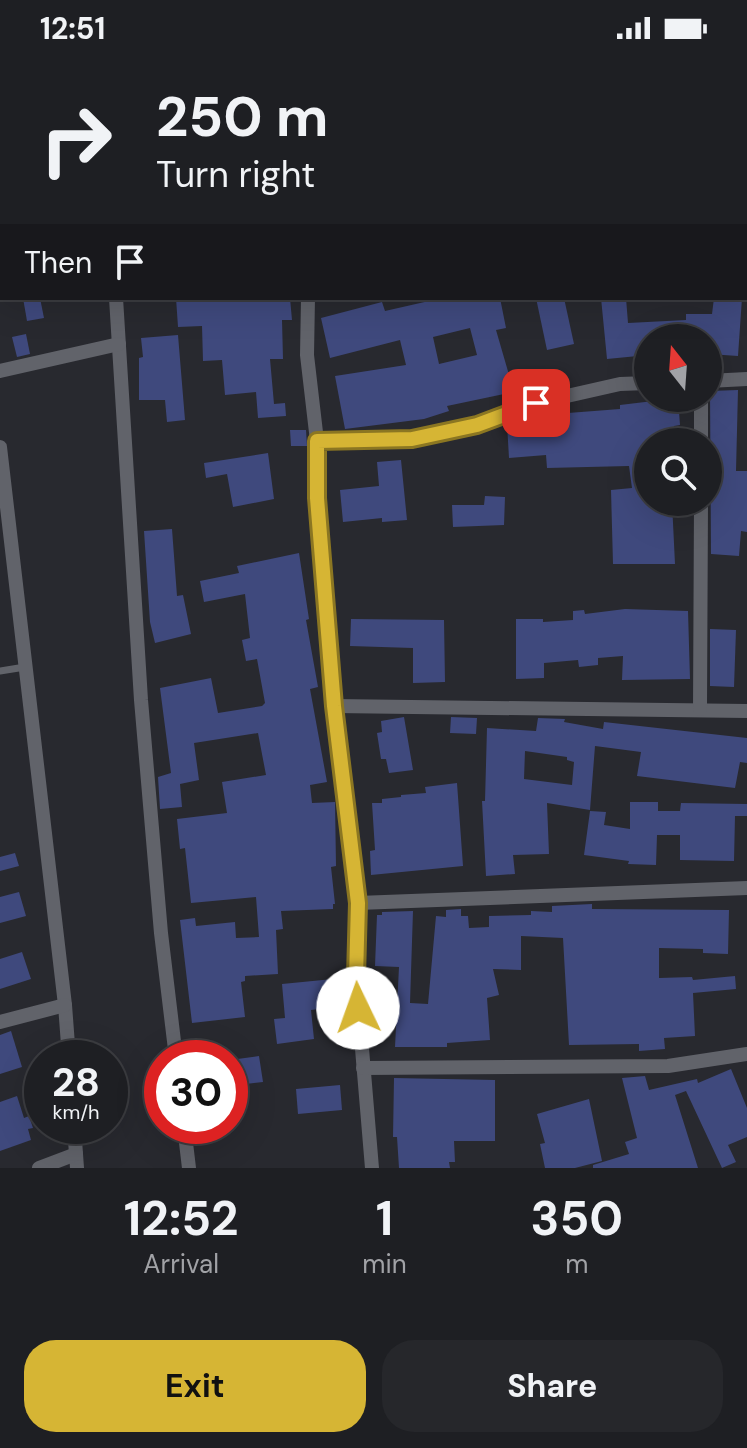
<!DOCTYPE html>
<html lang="en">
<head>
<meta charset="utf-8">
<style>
  body { margin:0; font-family:"DM Sans",sans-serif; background:#26272b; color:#f1f3f6; height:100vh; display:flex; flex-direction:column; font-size:30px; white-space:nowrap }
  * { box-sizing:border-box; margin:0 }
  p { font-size:26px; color:#a1a2a6 }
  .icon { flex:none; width:44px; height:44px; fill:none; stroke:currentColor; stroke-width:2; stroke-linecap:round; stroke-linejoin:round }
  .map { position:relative; height:1112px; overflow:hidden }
  .details { display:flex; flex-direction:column; background:#1e1f23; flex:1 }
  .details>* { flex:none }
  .guide { position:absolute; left:0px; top:0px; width:748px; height:244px; box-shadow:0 8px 32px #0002,0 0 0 2px #3c3d41; background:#1e1f23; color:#f1f3f6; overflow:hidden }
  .needle { width:52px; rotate:343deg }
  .fabs { position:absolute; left:634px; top:268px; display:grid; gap:16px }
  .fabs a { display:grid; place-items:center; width:88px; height:88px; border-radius:50%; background:#1e1f23; box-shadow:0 8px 32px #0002,0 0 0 2px #3c3d41; font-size:40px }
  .speed { position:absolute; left:24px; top:984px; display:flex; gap:16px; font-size:40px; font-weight:700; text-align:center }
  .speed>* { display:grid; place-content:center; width:104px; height:104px; border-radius:50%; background:#1e1f23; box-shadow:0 8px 32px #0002,0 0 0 2px #3c3d41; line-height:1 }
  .speed small { font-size:20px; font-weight:400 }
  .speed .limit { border:12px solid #d22; background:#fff; color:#111 }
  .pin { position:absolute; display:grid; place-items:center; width:68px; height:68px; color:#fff; margin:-34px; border-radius:16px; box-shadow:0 4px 12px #0006 }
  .me { position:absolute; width:88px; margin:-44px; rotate:357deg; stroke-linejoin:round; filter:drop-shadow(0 0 6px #0008) }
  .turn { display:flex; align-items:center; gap:28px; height:168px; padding:0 24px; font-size:36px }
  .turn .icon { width:104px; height:104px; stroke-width:2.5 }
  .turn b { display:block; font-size:56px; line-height:68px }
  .then { display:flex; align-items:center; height:76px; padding:0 24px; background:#0003; gap:16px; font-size:30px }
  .eta { display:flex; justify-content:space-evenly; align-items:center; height:136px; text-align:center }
  .eta b { font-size:48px; font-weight:700; line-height:56px }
  .button { display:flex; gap:16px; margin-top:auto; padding:16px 24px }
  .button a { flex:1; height:92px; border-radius:32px; background:#d6b534; color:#111; font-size:32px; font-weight:700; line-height:92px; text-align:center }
  .button a+a { background:#26272b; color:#f1f3f6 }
  .status { display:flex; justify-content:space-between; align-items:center; height:56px; padding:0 40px; background:#1e1f23; direction:ltr }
  .status svg { height:22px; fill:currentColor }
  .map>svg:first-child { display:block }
</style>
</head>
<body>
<div class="status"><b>12:51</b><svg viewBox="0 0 49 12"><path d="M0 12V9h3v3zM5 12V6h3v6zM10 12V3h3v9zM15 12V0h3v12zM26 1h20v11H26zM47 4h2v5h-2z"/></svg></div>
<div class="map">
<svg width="747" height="1112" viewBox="0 0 747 1112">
  <rect width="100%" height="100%" fill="#28292f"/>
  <g fill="#3f497d" fill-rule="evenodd">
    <polygon points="23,242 40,242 44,262 27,265"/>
    <polygon points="176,242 290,242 292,264 282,264 283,303 270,303 274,348 285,347 286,360 258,362 256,336 225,339 222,304 203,305 202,270 178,271"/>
    <path d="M 428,242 L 500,242 L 506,272 L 496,274 L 514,336 L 447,350 L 449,355 L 424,363 L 345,373 L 335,320 L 406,309 L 400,284 L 330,302 L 321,262 L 382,246 L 385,255 L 429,245 ZM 470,272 L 477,299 L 439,308 L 433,281 Z"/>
    <polygon points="536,242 564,242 574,288 547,294"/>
    <polygon points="601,242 626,242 628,267 686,264 686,258 712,258 714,242 742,242 738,300 709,298 708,282 648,282 648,299 607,303"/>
    <polygon points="26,278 30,298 17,301 12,281"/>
    <polygon points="178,279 185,364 167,366 165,344 139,344 139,302 143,301 141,282"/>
    <polygon points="738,334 736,415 747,415 747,476 741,475 739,500 711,498 710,335"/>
    <polygon points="678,342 680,369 674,370 676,386 648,386 648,446 672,446 675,508 613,508 611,434 632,432 629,410 547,412 546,399 509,402 507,368 524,367 524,362 548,354 568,353 568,357 620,353 620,349"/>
    <polygon points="290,374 306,374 307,390 291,390"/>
    <polygon points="268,397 274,443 233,451 227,418 206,422 204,407"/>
    <polygon points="401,404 407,464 382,466 382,462 343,466 340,434 379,430 377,406"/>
    <polygon points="485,440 505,441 504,469 453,471 452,449 484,449"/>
    <polygon points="172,473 177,540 183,539 191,578 155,587 150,566 144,475"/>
    <polygon points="299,497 309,563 306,564 318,631 310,633 327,726 310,729 312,747 335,746 336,810 331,811 335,848 333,848 333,853 281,855 283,873 276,874 278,918 245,920 245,925 241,926 245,961 192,967 180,864 195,862 196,870 235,866 236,882 259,881 256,841 191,847 185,792 180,793 177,763 227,757 222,726 266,719 258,677 194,687 199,724 180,728 182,751 160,753 158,721 171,717 160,632 211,622 218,657 262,650 265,647 257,603 246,605 242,584 250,582 245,538 204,546 200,525 239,517 237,510"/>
    <polygon points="625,553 688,555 690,623 622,624 623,600 598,602 598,609 579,611 578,604 544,607 544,622 516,623 516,563 543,563 543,566 573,564 573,555 584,554 585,558"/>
    <polygon points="351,563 444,564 445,626 413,627 413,592 350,590"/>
    <polygon points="710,573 736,574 734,631 710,630"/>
    <polygon points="404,661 413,714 389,717 386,703 381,703 377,677 382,676 381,665"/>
    <polygon points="451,661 477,662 476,678 450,677"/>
    <path d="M 538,662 L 565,663 L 564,666 L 603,673 L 604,666 L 747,682 L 747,707 L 740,706 L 735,732 L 637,720 L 641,696 L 595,690 L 590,754 L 547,747 L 549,798 L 513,799 L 515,818 L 486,820 L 482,745 L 485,745 L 487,672 L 536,675 ZM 525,695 L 567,701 L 567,704 L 574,706 L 572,729 L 524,723 Z"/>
    <polygon points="457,727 463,810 371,819 370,795 375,794 372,747 382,747 382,743 401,741 401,739 426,737 425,731"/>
    <polygon points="630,746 658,746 658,755 680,755 681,747 747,748 747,760 735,760 734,805 680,804 680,779 657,779 656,809 628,808 629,805 584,799 590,755 606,756 604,769 630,773"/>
    <polygon points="15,797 19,810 0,815 0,801"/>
    <polygon points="19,836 26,860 0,867 0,841"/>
    <polygon points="592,848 592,853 729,854 728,898 703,897 703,893 659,892 659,922 692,921 693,924 735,920 736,933 693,937 695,980 664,982 665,993 639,995 639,988 569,989 563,882 521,880 521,914 493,913 499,939 487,942 490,984 447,987 447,991 395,991 399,911 375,910 377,859 382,859 382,856 413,855 410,947 428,948 436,860 446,861 446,854 461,853 461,860 468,860 469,872 489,871 489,860 531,859 531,855 552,856 552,850"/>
    <polygon points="22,896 31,923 0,933 0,903"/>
    <polygon points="333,923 336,951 311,954 314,983 277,988 274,963 285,962 282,928"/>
    <polygon points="11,975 22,1011 0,1018 0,979"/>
    <polygon points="259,1000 263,1026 230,1030 230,1004"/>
    <polygon points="731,1013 747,1052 747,1081 728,1089 736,1106 722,1112 686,1035 675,1039 698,1112 593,1112 593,1109 629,1098 625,1086 637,1082 622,1022 645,1020 649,1034 697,1023 698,1027"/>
    <polygon points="394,1022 495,1024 495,1085 454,1085 455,1106 449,1106 450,1112 399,1112 397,1081 393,1081"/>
    <polygon points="340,1029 342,1054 298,1058 296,1033"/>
    <polygon points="17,1040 24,1062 29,1060 33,1072 28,1073 31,1084 0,1095 0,1046"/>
    <polygon points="589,1043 602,1105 575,1112 545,1112 540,1088 545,1087 537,1058"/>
  </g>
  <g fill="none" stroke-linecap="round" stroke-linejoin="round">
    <polyline stroke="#61636a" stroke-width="7" points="0,615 25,611"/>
    <g stroke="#61636a" stroke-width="14">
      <polyline points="78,0 78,2"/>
      <polyline points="255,0 256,2"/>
      <polyline points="528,2 536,0"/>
      <polyline points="746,138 747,138"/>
      <polyline points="0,157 2,156"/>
      <polyline points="116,242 141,644 161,877 176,1002"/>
      <polyline points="308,242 307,299 317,385 317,442 334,650 358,847 356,921 372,1112"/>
      <polyline points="0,315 119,288"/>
      <polyline points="708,325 747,323"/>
      <polyline points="317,385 412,383 477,369 536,347 620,328 648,327"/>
      <polyline points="701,386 701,342"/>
      <polyline points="0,391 65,949 69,1002"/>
      <polyline points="334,650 747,655"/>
      <polyline points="700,653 701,446"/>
      <polyline points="358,847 747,832"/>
      <polyline points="0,966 65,949"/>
      <polyline points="363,1012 668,1010 747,998"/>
      <polyline points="74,1070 77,1112"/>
      <polyline points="184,1070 189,1112"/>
      <polyline points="39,1112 76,1098"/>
    </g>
  </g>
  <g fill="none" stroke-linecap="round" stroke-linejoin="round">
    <defs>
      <polyline id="route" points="358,952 356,921 358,847 334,650 317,442 317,385 412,383 477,369 536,347"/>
    </defs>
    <use href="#route" stroke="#8b7622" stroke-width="20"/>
    <use href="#route" stroke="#d6b534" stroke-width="14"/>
  </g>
</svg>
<div class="fabs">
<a><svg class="needle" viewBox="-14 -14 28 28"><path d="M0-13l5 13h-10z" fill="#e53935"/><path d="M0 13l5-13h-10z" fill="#a1a2a6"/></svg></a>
<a><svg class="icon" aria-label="search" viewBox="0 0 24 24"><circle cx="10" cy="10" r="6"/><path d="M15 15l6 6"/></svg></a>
</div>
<div class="speed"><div>28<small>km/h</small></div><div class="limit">30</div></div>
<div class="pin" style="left:536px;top:347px;background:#d93025"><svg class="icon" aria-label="arrive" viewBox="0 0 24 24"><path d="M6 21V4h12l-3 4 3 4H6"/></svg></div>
<svg class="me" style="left:358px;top:952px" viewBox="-20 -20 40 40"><circle r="19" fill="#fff"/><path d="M0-13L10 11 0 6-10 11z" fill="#d6b534"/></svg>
<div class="guide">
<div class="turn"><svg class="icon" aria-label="right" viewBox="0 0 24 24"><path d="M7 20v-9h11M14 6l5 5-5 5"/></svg><div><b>250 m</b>Turn right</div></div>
<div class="then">Then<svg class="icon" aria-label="arrive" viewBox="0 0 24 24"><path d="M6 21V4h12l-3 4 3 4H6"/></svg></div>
</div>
</div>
<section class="details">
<div class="eta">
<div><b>12:52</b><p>Arrival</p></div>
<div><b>1</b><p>min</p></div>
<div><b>350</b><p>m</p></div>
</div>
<div class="button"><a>Exit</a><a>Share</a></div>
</section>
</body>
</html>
